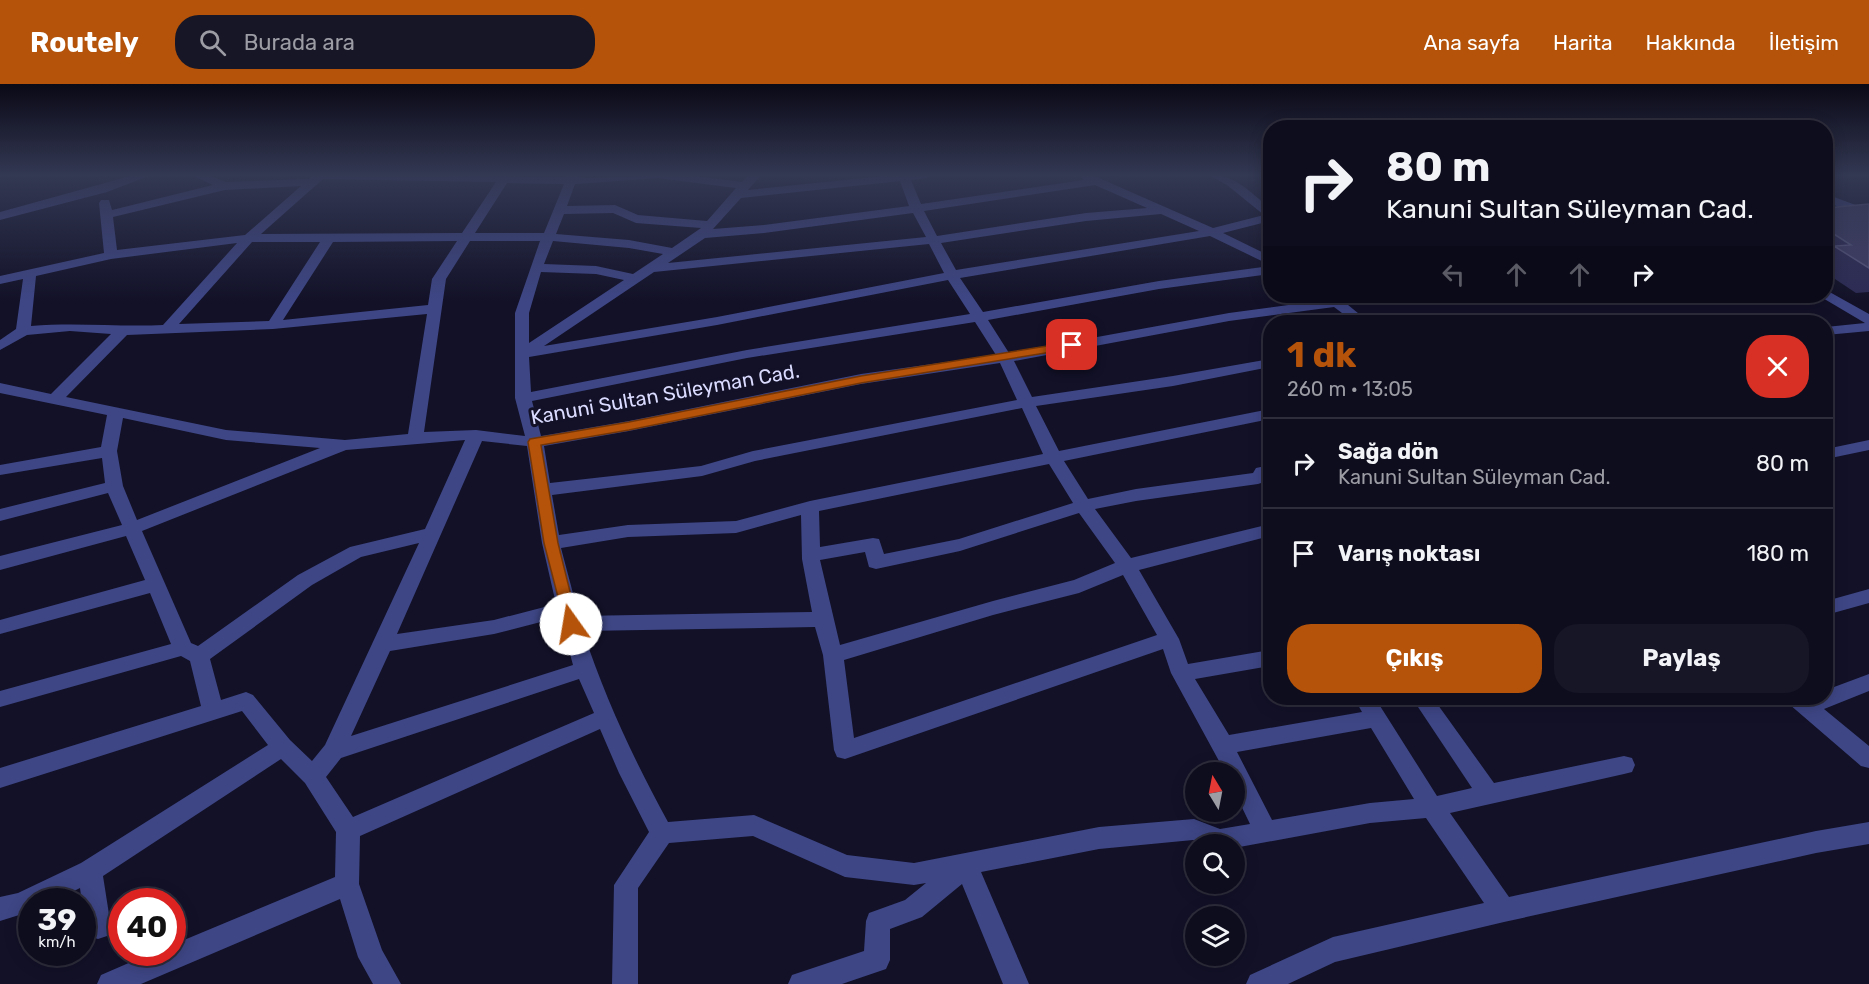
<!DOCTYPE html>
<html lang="tr">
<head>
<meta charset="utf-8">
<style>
  body { margin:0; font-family:Rubik,sans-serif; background:#171627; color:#f1f3f6; height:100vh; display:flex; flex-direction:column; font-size:22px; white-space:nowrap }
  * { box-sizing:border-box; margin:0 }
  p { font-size:20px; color:#9b9ca4 }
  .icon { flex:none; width:33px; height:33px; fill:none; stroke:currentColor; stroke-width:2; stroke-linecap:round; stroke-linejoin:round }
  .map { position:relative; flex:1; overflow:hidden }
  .drawer { position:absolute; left:1263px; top:231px; width:570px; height:390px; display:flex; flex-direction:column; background:#0e0d1e; border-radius:24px; box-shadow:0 3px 15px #0003,0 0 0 2px #2e2d3c }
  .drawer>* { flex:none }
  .top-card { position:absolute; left:1263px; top:36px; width:570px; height:183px; border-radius:24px; box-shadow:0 3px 15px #0003,0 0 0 2px #2e2d3c; background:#0e0d1e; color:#f1f3f6; overflow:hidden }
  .needle { width:39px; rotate:350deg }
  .controls { position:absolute; left:1185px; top:678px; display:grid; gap:12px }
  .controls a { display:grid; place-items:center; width:60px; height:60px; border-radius:50%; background:#0e0d1e; box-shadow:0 3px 15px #0003,0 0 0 2px #2e2d3c; font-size:30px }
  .speed { position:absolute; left:18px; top:804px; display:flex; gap:12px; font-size:30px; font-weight:700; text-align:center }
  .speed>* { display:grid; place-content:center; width:78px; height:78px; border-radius:50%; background:#0e0d1e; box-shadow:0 3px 15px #0003,0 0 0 2px #2e2d3c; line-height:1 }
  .speed small { font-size:15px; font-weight:400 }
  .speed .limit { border:9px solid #d22; background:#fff; color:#111 }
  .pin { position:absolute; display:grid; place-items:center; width:51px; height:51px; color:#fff; margin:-26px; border-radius:12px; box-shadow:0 3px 9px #0006 }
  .me { position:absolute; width:66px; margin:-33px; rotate:347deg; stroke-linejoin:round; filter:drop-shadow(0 0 4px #0008) }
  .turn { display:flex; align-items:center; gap:21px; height:126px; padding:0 24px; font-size:27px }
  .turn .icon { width:78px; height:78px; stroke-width:2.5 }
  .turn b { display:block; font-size:42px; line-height:51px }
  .lanes { display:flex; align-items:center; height:57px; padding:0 24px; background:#0003; justify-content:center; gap:30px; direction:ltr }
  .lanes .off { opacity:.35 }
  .round { display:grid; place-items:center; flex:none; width:63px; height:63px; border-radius:24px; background:#171627 }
  .head { display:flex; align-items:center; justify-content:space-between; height:102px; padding:0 24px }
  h1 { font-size:36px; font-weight:700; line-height:45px; color:#b45309 }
  .primary-button { display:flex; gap:12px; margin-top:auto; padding:12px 24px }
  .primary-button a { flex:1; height:69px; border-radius:24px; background:#b45309; color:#fff; font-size:24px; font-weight:700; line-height:69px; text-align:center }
  .primary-button a+a { background:#171627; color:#f1f3f6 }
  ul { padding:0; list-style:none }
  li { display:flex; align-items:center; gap:18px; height:90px; padding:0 24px; border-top:2px solid #2e2d3c }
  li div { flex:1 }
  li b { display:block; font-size:22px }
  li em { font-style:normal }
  header { display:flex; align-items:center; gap:36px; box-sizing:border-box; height:84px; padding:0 30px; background:#b45309; color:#fff }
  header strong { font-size:28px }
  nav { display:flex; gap:33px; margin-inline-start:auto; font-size:21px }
  .search { width:420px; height:54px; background:#171627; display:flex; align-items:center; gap:15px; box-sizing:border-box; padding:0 21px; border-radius:24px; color:#9b9ca4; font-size:22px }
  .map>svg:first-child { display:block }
</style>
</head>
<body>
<header>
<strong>Routely</strong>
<div class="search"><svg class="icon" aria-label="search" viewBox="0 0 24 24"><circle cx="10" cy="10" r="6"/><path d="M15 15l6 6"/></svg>Burada ara</div>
<nav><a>Ana sayfa</a><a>Harita</a><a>Hakkında</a><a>İletişim</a></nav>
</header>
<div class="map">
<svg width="1869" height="900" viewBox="0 0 1869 900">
  <rect width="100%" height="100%" fill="#121128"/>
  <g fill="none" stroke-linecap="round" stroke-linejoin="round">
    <g fill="#3e4685" fill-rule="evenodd">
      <polygon points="134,91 151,91 107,108 0,136 0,128"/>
      <path d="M 192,91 L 208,91 L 226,98 L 309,95 L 313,91 L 566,93 L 567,91 L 579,91 L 578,93 L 588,94 L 685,91 L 742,98 L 749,91 L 761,91 L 748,106 L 894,91 L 932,91 L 926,94 L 911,96 L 921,120 L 1084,96 L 1081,93 L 1083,91 L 1092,91 L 1213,144 L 1264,131 L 1227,101 L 1209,91 C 1235,90 1251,109 1270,124 L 1270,137 L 1223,149 L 1270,172 L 1270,181 L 1210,152 L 960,194 L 983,228 L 1159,197 L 1270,182 L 1270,190 L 1159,205 L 988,236 L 1009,269 L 1229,229 L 1325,216 L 1322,212 L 1337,212 L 1369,238 L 1354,238 L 1334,223 L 1229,237 L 1014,277 L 1032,313 L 1173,292 L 1270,275 L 1270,283 L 1173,302 L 1036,322 L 1059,367 L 1270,325 L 1270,335 L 1064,377 L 1088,415 L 1136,405 L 1253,389 L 1256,384 L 1270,381 L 1270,391 L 1264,398 L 1258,400 L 1136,417 L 1095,425 L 1131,474 L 1270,440 L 1270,452 L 1139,486 L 1179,555 L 1188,580 L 1270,566 L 1270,582 L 1195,595 L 1229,651 L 1362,628 L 1354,614 L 1375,614 L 1437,712 L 1472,704 L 1412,614 L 1433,614 L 1494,699 L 1624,672 L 1632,674 L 1635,681 L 1632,688 L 1624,690 L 1450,729 L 1509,813 L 1816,747 L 1869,738 L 1869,760 L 1816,769 L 1504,838 L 1335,878 L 1288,900 L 1246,900 L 1250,891 L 1333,853 L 1484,819 L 1426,734 L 1370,739 L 1234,764 L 1234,760 L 1204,760 L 1193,756 L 1099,765 L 981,788 L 1029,900 L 1003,900 L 962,800 L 922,833 L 890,845 L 890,876 L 886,885 L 842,900 L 788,900 L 792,891 L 864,867 L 866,837 L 869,829 L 905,816 L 926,799 L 914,801 L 845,793 L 753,752 L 669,759 L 638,804 L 638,900 L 612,900 L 614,801 L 649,748 L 619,689 L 600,645 L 360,752 L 359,800 L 382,866 L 401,900 L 373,900 L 358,873 L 340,815 L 141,900 L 97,900 L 101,891 L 154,868 L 172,868 L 172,861 L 335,793 L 336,748 L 305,699 L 281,675 L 103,792 L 111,843 L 107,852 L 98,855 L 89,852 L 85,843 L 80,804 L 52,818 L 32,818 L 32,827 L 0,837 L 0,813 L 18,809 L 81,779 L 268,661 L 242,627 L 0,704 L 0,684 L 201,622 L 190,577 L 181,572 L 0,623 L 0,607 L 171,560 L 150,509 L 0,550 L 0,536 L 145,496 L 126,452 L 0,486 L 0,472 L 122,441 L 108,409 L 0,437 L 0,425 L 105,399 L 102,374 L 0,391 L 0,381 L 101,363 L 107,331 L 0,309 L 0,299 L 51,310 L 111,250 L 70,247 L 27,251 L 0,266 L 0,256 L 16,245 L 23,195 L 0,200 L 0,192 L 104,169 L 99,119 L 101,116 L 109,116 L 112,126 L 213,101 ZM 658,94 L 736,104 L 707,137 L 638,131 L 615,121 L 567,122 L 575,100 ZM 323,95 L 496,98 L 462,149 L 261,150 ZM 900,97 L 909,122 L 764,141 L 713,145 L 741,114 ZM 507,99 L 564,100 L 544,149 L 475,149 ZM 1095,101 L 1147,124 L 1086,129 L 937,152 L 924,127 ZM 301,102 L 245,151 L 117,166 L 113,133 L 225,106 ZM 613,129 L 636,139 L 701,144 L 672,164 L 629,156 L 556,150 L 564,130 ZM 913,129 L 926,153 L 668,179 L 705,154 L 764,149 ZM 1161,130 L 1199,147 L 956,186 L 941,159 L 1086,137 ZM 457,157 L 432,195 L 428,221 L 283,236 L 333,158 ZM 470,157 L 540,157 L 515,229 L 515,314 L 525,352 L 476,346 L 424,348 L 446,195 ZM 553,157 L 629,164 L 663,170 L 633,190 L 596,182 L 544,180 ZM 252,158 L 320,158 L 269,237 L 179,240 ZM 237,159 L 163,241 C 118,243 75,238 31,242 L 36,192 L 111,175 ZM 929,160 L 944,189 L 717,233 L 544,262 L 654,188 ZM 541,188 L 596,190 L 624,196 L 529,259 L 529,229 ZM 948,196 L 970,230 L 747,266 L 531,308 L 529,273 L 717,241 ZM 427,230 L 408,350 L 345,356 L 226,346 L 66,313 L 127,251 L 273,245 ZM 975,238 L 996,271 L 861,290 L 629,337 L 541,352 L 532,317 L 747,274 ZM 1000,279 L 1017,316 L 753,367 L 701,382 L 550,399 L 544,362 L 629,347 L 861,300 ZM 1022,324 L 1043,370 L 810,417 L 736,437 L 628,441 L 559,451 L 552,411 L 702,392 L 755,377 ZM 123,334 L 226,356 L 320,364 L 137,436 L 123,402 L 117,367 ZM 465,356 L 425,445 L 350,463 L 298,491 L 198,562 L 191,559 L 142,447 L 346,366 ZM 482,357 L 527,362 L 542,459 L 556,520 L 494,536 L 397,550 ZM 1049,380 L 1073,419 L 959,455 L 884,470 L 879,455 L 873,454 L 820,463 L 819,427 ZM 1079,429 L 1115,479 L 1074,496 L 993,517 L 840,561 L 820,476 L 865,468 L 869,483 L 876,485 L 960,467 ZM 801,431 L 802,475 L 812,528 L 579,532 L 561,464 L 628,453 L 736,449 ZM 419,459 L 325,661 L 312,677 L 290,656 L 253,611 L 246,608 L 221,616 L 210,575 L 312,501 L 361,473 ZM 1123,491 L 1157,551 L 854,654 L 844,576 L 993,531 L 1079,509 ZM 560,533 L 573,581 L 351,652 L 390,567 L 494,550 ZM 815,543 L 823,571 L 834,666 L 837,673 L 845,675 L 1163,565 L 1171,589 L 1225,688 L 1234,688 L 1234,707 L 1250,740 L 1220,745 L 1194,735 L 1099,743 L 914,779 L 847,771 L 754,731 L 668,738 C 634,676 605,614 583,547 ZM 579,595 L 594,629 L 353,733 L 326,693 L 341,674 ZM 1371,644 L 1414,715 L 1370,719 L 1272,736 L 1237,668 Z"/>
      <polygon points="1826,110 1869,126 1869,134 1826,118"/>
      <polygon points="1826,206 1869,230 1869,247 1826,251 1826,243 1865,239 1821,213 1826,212"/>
      <polygon points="1869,356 1869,366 1826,375 1826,365"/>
      <polygon points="1869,505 1869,519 1826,531 1826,517"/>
      <polygon points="1869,590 1869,607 1824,625 1869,662 1869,684 1861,682 1789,620 1786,614 1826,614 1826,606"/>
    </g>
  </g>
  <polygon fill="#2d2b55" points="1869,120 1869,208 1856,209 1826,189 1826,124"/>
  <polygon fill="#403e67" stroke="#58577f" stroke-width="1.5" points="1869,120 1869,184 1834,162 1851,161 1826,145 1826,124"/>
  <linearGradient id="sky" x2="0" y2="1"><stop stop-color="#0a0916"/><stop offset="0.42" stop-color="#333853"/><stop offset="1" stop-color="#333853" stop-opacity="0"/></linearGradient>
  <rect width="1869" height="217" fill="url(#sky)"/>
  <polygon fill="#b45309" stroke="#753606" stroke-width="1.5" points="1072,258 1076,259 1076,264 861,299 629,346 541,361 558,459 578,540 576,544 566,544 544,459 528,358 530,355 629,338 861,292"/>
  <g text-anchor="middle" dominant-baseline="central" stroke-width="6" stroke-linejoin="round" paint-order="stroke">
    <g font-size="20" fill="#dadbfe" stroke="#121128">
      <text transform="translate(665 310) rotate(-10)">Kanuni Sultan Süleyman Cad.</text>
    </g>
  </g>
</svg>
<div class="controls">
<a><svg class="needle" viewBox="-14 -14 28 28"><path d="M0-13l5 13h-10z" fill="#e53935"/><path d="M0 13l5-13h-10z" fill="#9b9ca4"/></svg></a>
<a><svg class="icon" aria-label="search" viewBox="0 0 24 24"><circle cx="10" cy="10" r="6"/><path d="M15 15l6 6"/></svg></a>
<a><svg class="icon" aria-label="layers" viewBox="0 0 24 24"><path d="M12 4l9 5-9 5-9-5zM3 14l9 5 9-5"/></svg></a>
</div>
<div class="speed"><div>39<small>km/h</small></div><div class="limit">40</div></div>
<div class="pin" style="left:1072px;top:261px;background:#d93025"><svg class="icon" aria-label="arrive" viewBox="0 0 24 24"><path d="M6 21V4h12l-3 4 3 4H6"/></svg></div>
<svg class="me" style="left:571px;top:540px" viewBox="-20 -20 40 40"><circle r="19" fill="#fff"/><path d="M0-13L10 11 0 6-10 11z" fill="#b45309"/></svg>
<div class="top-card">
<div class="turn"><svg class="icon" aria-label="right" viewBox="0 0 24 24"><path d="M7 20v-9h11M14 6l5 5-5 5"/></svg><div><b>80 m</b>Kanuni Sultan Süleyman Cad.</div></div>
<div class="lanes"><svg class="icon off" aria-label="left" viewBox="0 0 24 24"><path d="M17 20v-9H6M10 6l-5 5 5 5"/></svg><svg class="icon off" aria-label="ahead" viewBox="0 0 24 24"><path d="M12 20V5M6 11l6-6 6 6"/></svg><svg class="icon off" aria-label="ahead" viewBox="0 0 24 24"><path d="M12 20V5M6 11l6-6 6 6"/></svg><svg class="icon" aria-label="right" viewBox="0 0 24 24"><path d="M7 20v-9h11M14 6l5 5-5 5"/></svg></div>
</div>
<section class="drawer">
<div class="head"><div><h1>1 dk</h1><p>260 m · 13:05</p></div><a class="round" style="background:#d93025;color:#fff"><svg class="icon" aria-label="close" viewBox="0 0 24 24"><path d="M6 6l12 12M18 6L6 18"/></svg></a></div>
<ul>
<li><svg class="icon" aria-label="right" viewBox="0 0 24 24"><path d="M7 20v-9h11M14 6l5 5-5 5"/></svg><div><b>Sağa dön</b><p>Kanuni Sultan Süleyman Cad.</p></div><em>80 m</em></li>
<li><svg class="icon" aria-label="arrive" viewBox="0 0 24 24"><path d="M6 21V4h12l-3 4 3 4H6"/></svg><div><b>Varış noktası</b></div><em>180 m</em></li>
</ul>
<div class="primary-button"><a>Çıkış</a><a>Paylaş</a></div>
</section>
</div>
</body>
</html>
